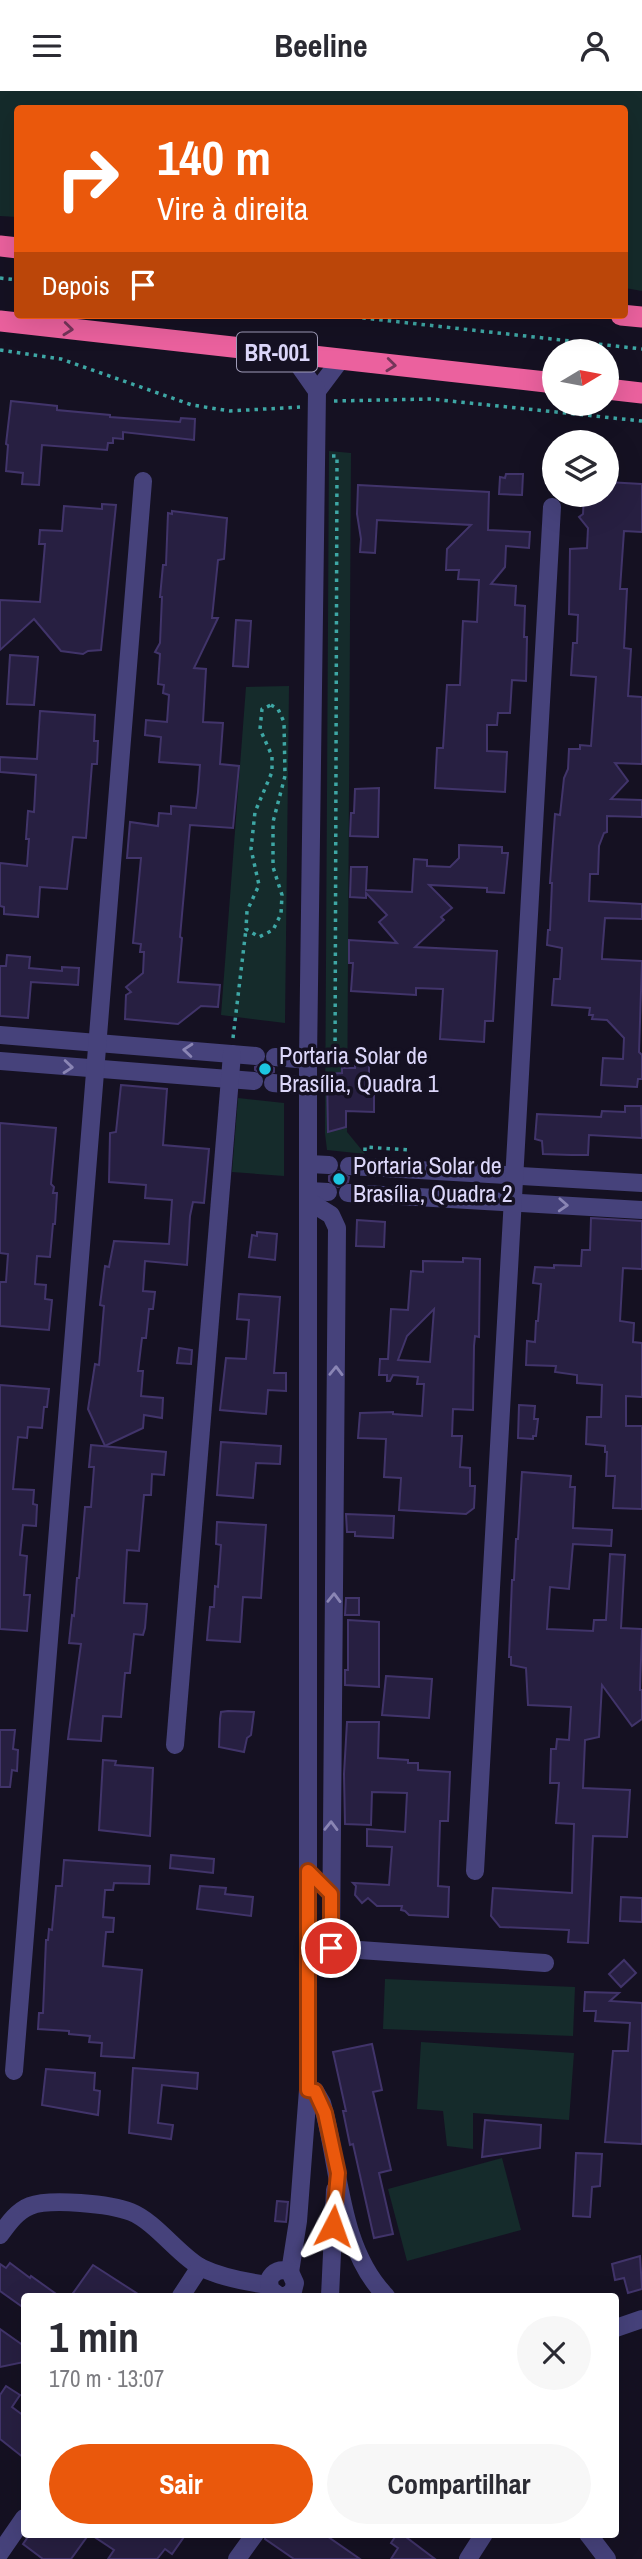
<!DOCTYPE html>
<html lang="pt">
<head>
<meta charset="utf-8">
<style>
  body { margin:0; font-family:"Archivo Narrow",sans-serif; background:#f7f7f7; color:#2b2b33; height:100vh; display:flex; flex-direction:column; font-size:26px; white-space:nowrap }
  * { box-sizing:border-box; margin:0 }
  p { font-size:23px; color:#7c7c81 }
  .icon { flex:none; width:38px; height:38px; fill:none; stroke:currentColor; stroke-width:2; stroke-linecap:round; stroke-linejoin:round }
  .map { position:relative; flex:1; overflow:hidden }
  .details { position:absolute; left:21px; top:2202px; width:598px; height:245px; display:flex; flex-direction:column; background:#fff; border-radius:7px; box-shadow:0 7px 28px #0002 }
  .details>* { flex:none }
  .hud { position:absolute; left:14px; top:14px; width:614px; height:214px; border-radius:7px; box-shadow:0 7px 28px #0002; background:#ea580c; color:#fff; overflow:hidden }
  .needle { width:46px; rotate:80deg }
  .fabs { position:absolute; left:542px; top:248px; display:grid; gap:14px }
  .fabs a { display:grid; place-items:center; width:77px; height:77px; border-radius:50%; background:#fff; box-shadow:0 7px 28px #0002; font-size:35px }
  .pin { position:absolute; display:grid; place-items:center; width:60px; height:60px; color:#fff; margin:-30px; border:4px solid #fff; border-radius:50%; box-shadow:0 2px 7px #0007 }
  .me { position:absolute; width:77px; margin:-38px; rotate:4deg; stroke-linejoin:round; filter:drop-shadow(0 0 5px #0008) }
  .turn { display:flex; align-items:center; gap:24px; height:147px; padding:0 28px; font-size:32px }
  .turn .icon { width:91px; height:91px; stroke-width:2.5 }
  .turn b { display:block; font-size:49px; line-height:60px }
  .then { display:flex; align-items:center; height:66px; padding:0 28px; background:#0003; gap:14px; font-size:26px }
  .round { display:grid; place-items:center; flex:none; width:74px; height:74px; border-radius:37px; background:#f7f7f7 }
  .overview { display:flex; align-items:center; justify-content:space-between; height:119px; padding:0 28px }
  h1 { font-size:42px; font-weight:700; line-height:52px }
  .cta { display:flex; gap:14px; margin-top:auto; padding:14px 28px }
  .cta a { flex:1; height:80px; border-radius:42px; background:#ea580c; color:#fff; font-size:28px; font-weight:700; line-height:80px; text-align:center }
  .cta a+a { background:#f7f7f7; color:#2b2b33 }
  header { display:flex; justify-content:space-between; align-items:center; height:91px; padding:0 28px; background:#fff; font-size:32px; font-weight:700 }
  .map>svg:first-child { display:block }
</style>
</head>
<body>
<header><svg class="icon" aria-label="menu" viewBox="0 0 24 24"><path d="M4 6h16M4 12h16M4 18h16"/></svg>Beeline<svg class="icon" aria-label="person" viewBox="0 0 24 24"><circle cx="12" cy="8" r="4"/><path d="M4 21q1-7 8-7t8 7"/></svg></header>
<div class="map">
<svg width="642" height="2468" viewBox="0 0 642 2468">
  <rect width="100%" height="100%" fill="#151122"/>
  <g fill="#152b2b">
    <polygon points="0,0 642,0 642,200 625,197 625,18 18,18 17,126 0,125"/>
    <polygon points="329,360 351,362 347,1041 365,1063 327,1059 325,1042"/>
    <polygon points="289,595 285,932 221,924 246,596"/>
    <polygon points="238,1007 284,1012 284,1085 232,1081"/>
    <polygon points="385,1888 575,1896 573,1945 383,1938"/>
    <polygon points="421,1951 574,1962 569,2029 473,2022 473,2058 447,2055 443,2020 417,2018"/>
    <polygon points="502,2067 521,2139 407,2170 388,2098"/>
  </g>
  <g fill="#271f41" stroke="#41346a" stroke-width="2" fill-rule="evenodd">
    <polygon points="11,310 57,315 57,319 110,324 110,326 180,331 181,327 195,328 194,349 123,341 123,348 113,347 113,352 108,352 107,359 42,354 39,394 22,393 23,382 6,380 8,354 6,353"/>
    <polygon points="506,383 523,383 522,404 499,403 500,386 505,387"/>
    <polygon points="607,391 642,393 642,441 624,440 620,498 627,498 624,557 631,558 628,605 642,606 642,673 615,672 628,690 611,708 642,709 642,726 607,725 607,741 604,742 599,755 598,783 590,783 589,810 642,813 642,828 605,827 602,865 602,868 642,870 639,961 642,964 642,988 638,988 637,996 601,994 603,967 623,968 624,947 607,929 592,928 593,924 589,924 590,917 552,914 554,888 560,888 562,857 547,854 548,839 550,839 552,792 550,792 555,723 560,724 564,687 568,678 569,658 580,658 580,654 591,655 596,586 571,584 573,552 577,552 578,524 569,523 570,458 587,457 588,437 579,426 583,423 584,404 607,404"/>
    <polygon points="358,394 489,401 488,439 530,441 529,457 506,455 505,476 491,493 516,495 515,514 525,515 524,546 527,546 526,590 512,589 510,622 498,622 497,634 487,634 487,660 507,661 505,701 435,697 437,657 443,657 447,594 460,594 463,530 477,531 479,489 458,488 459,479 446,479 447,458 471,434 377,429 375,462 360,461 361,448 357,423"/>
    <polygon points="102,413 116,414 101,559 88,560 83,563 61,560 34,528 0,559 0,509 40,511 45,453 39,453 40,439 62,440 64,415 102,418"/>
    <polygon points="172,420 227,427 224,468 218,469 212,527 218,527 194,577 206,578 203,631 223,632 220,673 239,675 233,737 190,734 180,846 182,847 178,891 220,894 218,916 201,915 178,933 125,928 126,904 131,901 126,896 143,882 144,861 140,861 141,853 133,852 141,767 127,767 130,731 158,735 159,722 171,723 171,715 196,717 198,701 200,674 159,671 161,646 145,644 146,629 167,631 169,604 163,602 164,594 158,593 160,563 155,561 160,552 162,506 160,506 163,474 166,474 168,422 172,423"/>
    <polygon points="236,529 251,530 248,576 233,575"/>
    <polygon points="10,564 38,566 34,614 7,613"/>
    <polygon points="40,620 95,624 94,650 98,650 97,673 92,673 86,747 73,746 67,798 40,796 38,826 4,823 4,816 0,815 0,772 27,775 29,748 26,748 28,720 34,721 36,684 0,681 0,666 37,668"/>
    <polygon points="379,697 378,746 350,745 351,722 354,722 355,698"/>
    <polygon points="459,754 502,756 502,762 508,762 504,802 487,801 487,797 429,794 452,817 441,826 444,829 415,856 497,860 493,930 485,930 484,951 440,948 443,898 416,897 416,904 351,900 353,872 349,872 349,849 397,852 379,831 387,824 366,802 366,807 350,806 351,776 367,776 366,799 412,801 414,768 427,769 427,775 450,776 459,767"/>
    <polygon points="7,864 30,866 29,877 62,880 62,876 79,877 78,894 31,891 28,927 0,925 0,875 6,875"/>
    <polygon points="355,963 369,963 369,987 374,987 374,1021 346,1020 346,1036 328,1041 327,983 342,982 342,977 355,977"/>
    <polygon points="265,972 274,977 274,981 264,985 255,979 255,976"/>
    <polygon points="121,994 167,998 163,1054 209,1058 204,1112 193,1111 190,1125 187,1174 145,1170 143,1200 155,1201 153,1218 149,1218 146,1247 142,1247 138,1280 143,1280 141,1305 163,1307 162,1327 144,1324 143,1337 105,1355 88,1318 95,1273 99,1274 104,1215 100,1214 105,1175 109,1176 114,1150 169,1153 172,1109 145,1107 146,1094 109,1091 110,1042 116,1041"/>
    <polygon points="625,1015 641,1015 642,1047 589,1044 588,1064 571,1064 543,1063 542,1050 535,1048 537,1023 601,1026 602,1020 625,1021"/>
    <polygon points="0,1032 56,1037 51,1093 54,1096 53,1102 57,1102 55,1133 53,1133 50,1166 37,1165 35,1193 46,1194 45,1208 52,1209 49,1239 0,1235 0,1191 6,1191 8,1163 0,1162"/>
    <polygon points="339,1080 349,1086 348,1091 338,1096 329,1090 329,1085"/>
    <polygon points="591,1127 642,1130 642,1178 623,1177 620,1230 634,1232 633,1251 642,1252 642,1306 626,1305 626,1335 642,1335 642,1418 613,1417 615,1385 606,1385 607,1361 605,1361 605,1355 586,1353 587,1326 601,1326 602,1294 577,1292 577,1284 555,1281 556,1275 526,1274 527,1250 535,1251 536,1230 538,1230 541,1193 533,1192 535,1176 554,1177 554,1174 581,1175 582,1159 590,1159"/>
    <polygon points="357,1129 385,1131 384,1156 356,1155"/>
    <polygon points="257,1141 277,1143 275,1169 249,1166 252,1144 257,1145"/>
    <path d="M 463,1167 L 480,1168 L 479,1246 L 475,1245 L 474,1255 L 473,1319 L 453,1318 L 452,1345 L 462,1345 L 460,1376 L 470,1377 L 470,1395 L 475,1395 L 474,1417 L 466,1423 L 399,1419 L 401,1387 L 384,1386 L 386,1348 L 358,1347 L 360,1322 L 393,1321 L 393,1323 L 422,1325 L 424,1293 L 417,1293 L 418,1286 L 393,1284 L 390,1290 L 387,1290 L 387,1284 L 379,1284 L 380,1268 L 388,1268 L 391,1218 L 408,1219 L 411,1180 L 423,1181 L 423,1170 L 463,1171 ZM 434,1218 L 430,1271 L 398,1269 L 407,1245 Z"/>
    <polygon points="239,1203 280,1206 274,1282 286,1282 286,1300 268,1299 266,1323 220,1319 226,1267 246,1268 249,1229 237,1228"/>
    <polygon points="179,1257 192,1259 191,1273 177,1272"/>
    <polygon points="0,1294 49,1298 47,1316 44,1316 42,1337 28,1336 27,1347 18,1346 13,1398 34,1399 33,1413 37,1414 36,1435 23,1434 20,1464 27,1465 24,1504 30,1504 27,1540 0,1538"/>
    <polygon points="519,1314 535,1315 534,1328 538,1328 536,1345 533,1345 533,1348 518,1347"/>
    <polygon points="221,1351 281,1355 280,1373 256,1372 253,1407 217,1404"/>
    <polygon points="91,1354 166,1361 164,1384 152,1383 151,1404 144,1404 139,1460 127,1459 124,1512 147,1513 145,1537 143,1544 134,1543 130,1582 125,1582 121,1626 103,1625 101,1650 68,1648 81,1553 69,1552 72,1524 74,1525 77,1487 79,1487 85,1416 91,1416 94,1376 89,1376"/>
    <polygon points="522,1381 571,1385 570,1396 575,1396 573,1437 612,1439 611,1455 573,1453 569,1498 550,1496 547,1538 593,1540 594,1529 606,1529 610,1463 625,1464 621,1537 642,1538 640,1599 642,1599 642,1628 632,1635 602,1594 599,1646 585,1649 583,1697 630,1699 627,1746 593,1745 588,1852 568,1851 569,1839 500,1836 491,1825 493,1797 572,1802 574,1733 556,1732 559,1692 550,1692 551,1658 556,1658 557,1648 569,1649 571,1616 528,1614 526,1577 511,1574 511,1566 509,1566 512,1489 514,1489 516,1448 518,1448"/>
    <polygon points="346,1423 394,1425 393,1447 355,1445 355,1441 347,1441"/>
    <polygon points="217,1431 266,1434 261,1507 243,1506 240,1551 207,1549 210,1516 214,1516 215,1495 218,1496 221,1454 216,1453"/>
    <polygon points="346,1507 359,1507 359,1524 345,1524"/>
    <polygon points="348,1529 379,1531 379,1596 345,1594 345,1579 348,1579"/>
    <polygon points="386,1585 432,1588 429,1627 382,1624"/>
    <polygon points="228,1620 254,1621 251,1644 247,1647 244,1661 219,1656 220,1628 221,1621"/>
    <polygon points="347,1631 379,1631 378,1667 408,1669 408,1672 418,1672 418,1679 450,1681 448,1730 440,1730 438,1795 449,1796 448,1826 409,1824 405,1820 401,1819 402,1815 377,1815 368,1807 362,1812 355,1804 356,1795 353,1792 389,1794 392,1756 367,1755 367,1738 405,1741 407,1702 372,1701 371,1734 345,1733 344,1683"/>
    <polygon points="0,1639 15,1639 13,1658 18,1659 17,1680 12,1679 10,1696 0,1696"/>
    <polygon points="103,1669 116,1670 115,1674 153,1677 150,1745 99,1739"/>
    <polygon points="171,1764 214,1768 213,1782 170,1777"/>
    <polygon points="64,1769 150,1775 149,1793 114,1792 113,1799 105,1799 103,1826 114,1827 113,1841 106,1841 103,1875 142,1879 134,1967 101,1965 102,1952 89,1951 90,1945 69,1943 69,1940 38,1938 39,1922 43,1922 46,1849 48,1849 49,1838 52,1839 56,1795 62,1795"/>
    <polygon points="200,1795 226,1797 225,1803 253,1806 251,1825 197,1818"/>
    <polygon points="621,1806 642,1807 642,1831 620,1830"/>
    <polygon points="624,1869 636,1882 621,1896 609,1883"/>
    <polygon points="585,1901 619,1902 610,1910 642,1912 642,2053 605,2051 613,1960 628,1960 630,1932 595,1930 596,1920 584,1920"/>
    <polygon points="372,1953 382,1999 373,2001 391,2079 379,2082 393,2143 374,2147 353,2053 350,2054 343,2020 346,2020 333,1961"/>
    <polygon points="133,1977 198,1982 197,1998 162,1994 158,2032 173,2034 171,2048 129,2042"/>
    <polygon points="46,1978 95,1982 94,1999 100,2000 98,2024 42,2014"/>
    <polygon points="485,2029 541,2034 540,2057 482,2066"/>
    <polygon points="576,2062 602,2063 600,2095 592,2096 590,2126 573,2125"/>
    <polygon points="277,2110 288,2111 286,2131 275,2130"/>
    <polygon points="640,2165 642,2198 628,2202 624,2187 615,2189 612,2173"/>
    <polygon points="10,2172 30,2187 31,2185 59,2205 24,2205 24,2217 0,2200 0,2173 6,2177"/>
    <polygon points="93,2174 141,2205 71,2205"/>
    <polygon points="0,2238 24,2255 24,2271 0,2276"/>
    <polygon points="6,2295 20,2304 12,2316 24,2325 24,2367 0,2348 0,2304"/>
    <polygon points="30,2443 89,2443 71,2468 43,2468 23,2453"/>
    <polygon points="90,2443 186,2443 172,2463 165,2458 157,2468 108,2468 114,2459"/>
    <polygon points="266,2443 324,2443 360,2468 294,2468 265,2448"/>
    <polygon points="397,2443 402,2443 435,2468 391,2468 398,2457 391,2452"/>
  </g>
  <g fill="none" stroke-linecap="round" stroke-linejoin="round">
    <g stroke="#3ea7a5" stroke-width="3.5" stroke-dasharray="3.5 5" stroke-linecap="butt">
      <polyline points="0,187 18,189"/>
      <polyline points="337,224 642,258"/>
      <polyline points="0,259 61,268 192,314 230,320 300,316"/>
      <polyline points="334,310 431,308 642,330"/>
      <polyline points="332,365 337,365 335,977"/>
      <polygon points="271,614 278,618 284,631 285,685 273,731 273,776 282,804 281,823 273,839 259,846 246,838 247,820 259,794 251,758 255,721 272,681 272,665 260,638 262,618"/>
      <polyline points="233,947 246,838"/>
      <polyline points="365,1060 365,1056 409,1059"/>
    </g>
    <g stroke="#46427b" stroke-width="18">
      <polyline points="317,300 341,268"/>
      <polyline points="0,944 256,965"/>
      <polyline points="275,966 308,969"/>
      <polyline points="0,970 254,990"/>
      <polyline points="273,992 309,995"/>
      <polyline points="309,1073 329,1074"/>
      <polyline points="349,1075 642,1092"/>
      <polyline points="309,1100 328,1101"/>
      <polyline points="348,1102 642,1119"/>
      <polyline points="310,1111 331,1124 337,1137 331,1857 545,1872"/>
      <polyline points="175,1654 232,963"/>
      <polyline points="475,1780 552,416"/>
      <polyline points="14,1980 143,390"/>
      <path d="M 308,1999 L 315,2000 L 322,2012 C 340,2074 338,2156 386,2205"/>
      <path d="M 0,2144 C 8,2133 17,2120 30,2115 C 50,2107 111,2113 131,2121 C 156,2131 180,2166 202,2177 C 223,2187 246,2191 269,2194"/>
      <polyline points="290,2181 298,2130 308,1999 308,969 317,300 291,263"/>
      <polyline points="181,2205 200,2176"/>
      <path d="M 279,2205 L 270,2198 L 269,2189 C 273,2180 281,2177 290,2181 L 295,2192 L 293,2200 L 286,2205"/>
      <polyline points="330,2205 335,2099"/>
      <polyline points="616,2237 642,2228"/>
      <polyline points="588,2443 607,2468"/>
      <polyline points="0,2462 24,2427"/>
      <polyline points="237,2468 255,2443"/>
      <polyline points="468,2468 484,2443"/>
    </g>
    <g stroke="#eb619e" stroke-width="21">
      <polyline points="0,155 18,157"/>
      <polyline points="621,224 642,226"/>
      <polyline points="0,230 555,292"/>
      <polyline points="607,298 642,302"/>
    </g>
  </g>
  <defs><path id="oneway-chevron" d="M-2-3.5L2.5 0L-2 3.5" fill="none" stroke-width="1.6" stroke-linecap="round" stroke-linejoin="round" transform="scale(1.75)"/></defs>
  <g stroke="#75355a">
    <use href="#oneway-chevron" transform="translate(68 238) rotate(6)"/>
    <use href="#oneway-chevron" transform="translate(391 274) rotate(6)"/>
  </g>
  <g stroke="#8a85b4">
    <use href="#oneway-chevron" transform="translate(188 959) rotate(-175)"/>
    <use href="#oneway-chevron" transform="translate(68 976) rotate(5)"/>
    <use href="#oneway-chevron" transform="translate(563 1114) rotate(3)"/>
    <use href="#oneway-chevron" transform="translate(336 1280) rotate(-89)"/>
    <use href="#oneway-chevron" transform="translate(334 1507) rotate(-89)"/>
    <use href="#oneway-chevron" transform="translate(331 1735) rotate(-89)"/>
  </g>
  <g fill="none" stroke-linecap="round" stroke-linejoin="round">
    <defs>
      <polyline id="route" points="331,1857 331,1803 308,1780 308,1999 315,2000 325,2022 338,2082 333,2135"/>
    </defs>
    <use href="#route" stroke="#983908" stroke-width="18"/>
    <use href="#route" stroke="#ea580c" stroke-width="12"/>
  </g>
  <g fill="#1cc6e1" stroke="#151122" stroke-width="2.5">
    <circle cx="265" cy="978" r="7"/>
    <circle cx="339" cy="1088" r="7"/>
  </g>
  <g text-anchor="middle" dominant-baseline="central" stroke-width="7" stroke-linejoin="round" paint-order="stroke">
    <rect fill="#151122" stroke="#a09cb9" stroke-width="2" x="237" y="241.5" width="80" height="39" rx="5"/>
    <g font-size="23" font-weight="bold" fill="#dcd7fa">
      <text x="277" y="261">BR-001</text>
    </g>
    <g font-size="24" fill="#dcd7fa" stroke="#151122" text-anchor="start">
      <text x="279" y="964">Portaria Solar de<tspan x="279" dy="28">Brasília, Quadra 1</tspan></text>
      <text x="353" y="1074">Portaria Solar de<tspan x="353" dy="28">Brasília, Quadra 2</tspan></text>
    </g>
  </g>
</svg>
<div class="fabs">
<a><svg class="needle" viewBox="-14 -14 28 28"><path d="M0-13l5 13h-10z" fill="#e53935"/><path d="M0 13l5-13h-10z" fill="#7c7c81"/></svg></a>
<a><svg class="icon" aria-label="layers" viewBox="0 0 24 24"><path d="M12 4l9 5-9 5-9-5zM3 14l9 5 9-5"/></svg></a>
</div>
<div class="pin" style="left:331px;top:1857px;background:#d93025"><svg class="icon" aria-label="arrive" viewBox="0 0 24 24"><path d="M6 21V4h12l-3 4 3 4H6"/></svg></div>
<svg class="me" style="left:333px;top:2135px" viewBox="-20 -20 40 40"><path d="M0-17L14 15 0 8-14 15z" fill="#ea580c" stroke="#fff" stroke-width="4"/></svg>
<div class="hud">
<div class="turn"><svg class="icon" aria-label="right" viewBox="0 0 24 24"><path d="M7 20v-9h11M14 6l5 5-5 5"/></svg><div><b>140 m</b>Vire à direita</div></div>
<div class="then">Depois<svg class="icon" aria-label="arrive" viewBox="0 0 24 24"><path d="M6 21V4h12l-3 4 3 4H6"/></svg></div>
</div>
<section class="details">
<div class="overview"><div><h1>1 min</h1><p>170 m · 13:07</p></div><a class="round"><svg class="icon" aria-label="close" viewBox="0 0 24 24"><path d="M6 6l12 12M18 6L6 18"/></svg></a></div>
<div class="cta"><a>Sair</a><a>Compartilhar</a></div>
</section>
</div>
</body>
</html>
